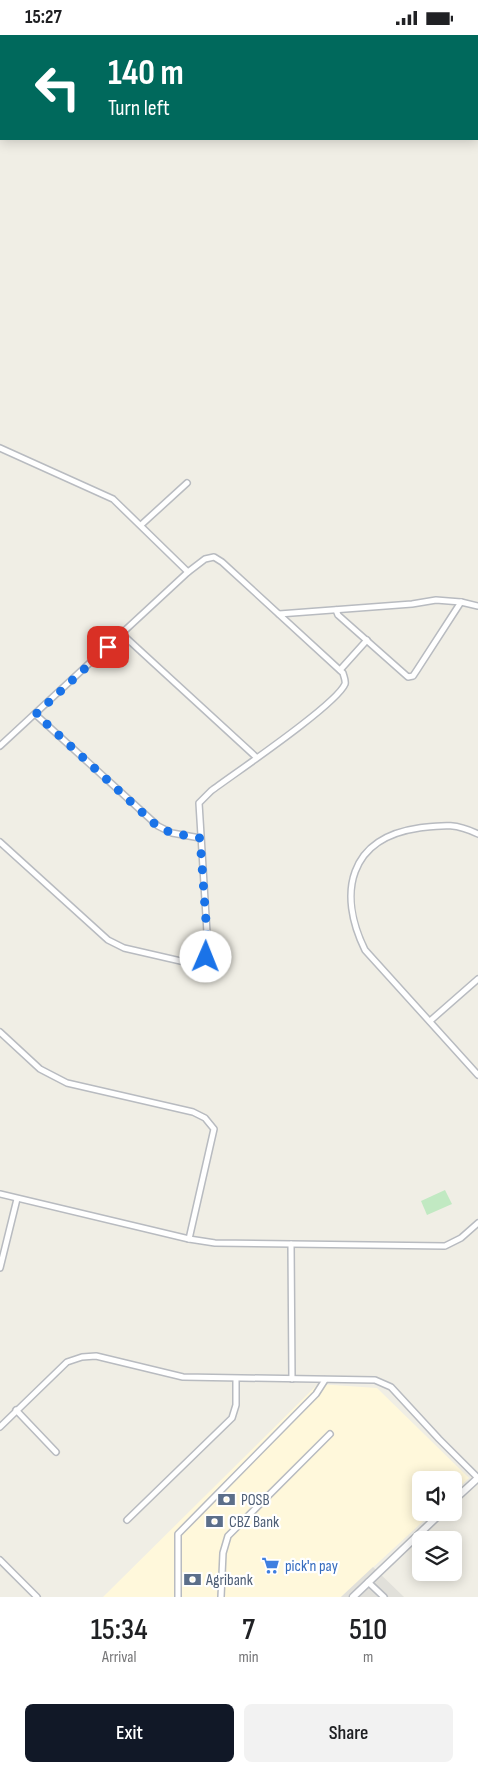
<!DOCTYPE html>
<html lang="en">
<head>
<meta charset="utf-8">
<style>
  body { margin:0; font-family:"Sofia Sans Condensed",sans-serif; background:#f2f2f2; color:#202124; height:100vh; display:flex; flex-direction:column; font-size:19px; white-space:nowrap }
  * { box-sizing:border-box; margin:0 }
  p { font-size:16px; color:#757577 }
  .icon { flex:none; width:28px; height:28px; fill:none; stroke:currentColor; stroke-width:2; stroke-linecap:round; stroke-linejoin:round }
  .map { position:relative; height:1562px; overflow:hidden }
  .details { display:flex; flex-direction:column; background:#fff; flex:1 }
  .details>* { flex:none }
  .hud { position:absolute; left:0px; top:0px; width:479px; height:105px; box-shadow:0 2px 12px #0003; background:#00695c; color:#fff; overflow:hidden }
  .buttons { position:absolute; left:412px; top:1436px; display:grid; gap:10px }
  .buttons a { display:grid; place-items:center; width:50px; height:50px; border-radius:8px; background:#fff; box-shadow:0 2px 12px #0003; font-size:25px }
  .pin { position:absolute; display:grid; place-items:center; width:42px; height:42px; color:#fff; margin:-21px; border-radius:10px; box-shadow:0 2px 8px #0006 }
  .me { position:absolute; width:55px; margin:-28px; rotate:1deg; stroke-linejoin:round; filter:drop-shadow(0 0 4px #0008) }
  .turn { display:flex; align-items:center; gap:18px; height:105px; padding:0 25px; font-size:22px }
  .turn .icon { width:65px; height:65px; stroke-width:2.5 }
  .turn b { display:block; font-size:35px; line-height:42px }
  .eta { display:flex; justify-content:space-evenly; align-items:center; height:85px; text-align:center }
  .eta b { font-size:30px; font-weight:600; line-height:35px }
  .button { display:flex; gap:10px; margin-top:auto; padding:10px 25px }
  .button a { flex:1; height:58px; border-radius:8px; background:#111827; color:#fff; font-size:20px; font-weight:600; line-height:58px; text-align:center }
  .button a+a { background:#f2f2f2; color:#202124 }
  .status { display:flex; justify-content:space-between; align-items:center; height:35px; padding:0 25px; background:#fff; direction:ltr }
  .status svg { height:14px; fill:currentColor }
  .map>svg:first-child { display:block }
</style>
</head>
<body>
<div class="status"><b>15:27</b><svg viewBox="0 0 49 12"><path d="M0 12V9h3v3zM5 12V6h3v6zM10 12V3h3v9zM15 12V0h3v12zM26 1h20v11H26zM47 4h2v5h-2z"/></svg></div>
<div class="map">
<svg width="478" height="1562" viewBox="0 0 478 1562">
  <rect width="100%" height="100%" fill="#f0eee5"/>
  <polygon fill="#fff8db" points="318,1349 377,1353 469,1443 454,1457 454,1445 421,1445 421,1478 432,1478 341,1562 103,1562"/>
  <polygon fill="#e1e0da" points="373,1532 404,1562 341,1562"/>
  <polygon fill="#c1e9c2" points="445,1155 452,1169 427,1180 421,1166"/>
  <polygon fill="#a6d5ff" points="94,0 331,0 96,1"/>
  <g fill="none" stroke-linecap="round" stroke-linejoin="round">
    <defs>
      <g id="minor">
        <polyline points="0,413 113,464 188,537"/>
        <polyline points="141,490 187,448"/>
        <polyline points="336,575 338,580 408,642 413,641 417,635 461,567 478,571"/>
        <polyline points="279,579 412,569 436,565 461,567"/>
        <polyline points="122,599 256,722"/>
        <polyline points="340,635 367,605"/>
        <polyline points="35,679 158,791 172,798 200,803"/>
        <path d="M 0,711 L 188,537 L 205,524 L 214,522 L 222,527 L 343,638 C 344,642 346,646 345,649 C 336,670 235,738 211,756 L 199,768 L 208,914 L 203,927 L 198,930 L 124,913 L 108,905 L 0,807"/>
        <path d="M 478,799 C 455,788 444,790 419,793 C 349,803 337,858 365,915 L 478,1040"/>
        <polyline points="430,986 478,944"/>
        <polyline points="0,997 40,1034 67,1048 193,1077 205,1083 214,1094 189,1204"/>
        <polyline points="0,1159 189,1204 215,1208 445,1211 461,1203 478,1188"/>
        <polyline points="291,1209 292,1344"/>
        <polyline points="0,1233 17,1164"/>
        <polyline points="16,1375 56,1417"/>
        <polyline points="0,1392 67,1327 82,1322 96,1321 183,1342 375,1345 391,1352 439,1404 478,1443"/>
        <polyline points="127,1485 232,1383 236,1370 236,1344"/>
        <polyline points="0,1525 37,1562"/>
        <polyline points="368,1547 384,1562"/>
        <polyline points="178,1562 178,1499 316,1359 325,1345"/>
        <polyline points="221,1562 223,1518 228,1501 330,1399"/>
      </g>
      <g id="tertiary">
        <polyline points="454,1465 478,1443"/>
        <polyline points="353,1562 441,1478"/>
      </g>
    </defs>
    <use href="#minor" stroke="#b8bbc0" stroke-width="8"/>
    <use href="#tertiary" stroke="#b8bbc0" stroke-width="9"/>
    <use href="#minor" stroke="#fff" stroke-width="5"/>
    <use href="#tertiary" stroke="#fff" stroke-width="6"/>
  </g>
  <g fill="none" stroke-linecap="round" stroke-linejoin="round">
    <polyline stroke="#1a73e8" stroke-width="9" stroke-dasharray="0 16.2" points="108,612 36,679 158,792 172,798 200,803 208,914 206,922"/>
  </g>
  <defs>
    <symbol id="bank-bare" viewBox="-9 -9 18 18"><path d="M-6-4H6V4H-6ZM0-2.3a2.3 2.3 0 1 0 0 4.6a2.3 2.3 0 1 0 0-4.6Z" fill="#5c6f8a" stroke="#fff" stroke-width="2.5" paint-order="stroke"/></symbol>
    <symbol id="supermarket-bare" viewBox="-9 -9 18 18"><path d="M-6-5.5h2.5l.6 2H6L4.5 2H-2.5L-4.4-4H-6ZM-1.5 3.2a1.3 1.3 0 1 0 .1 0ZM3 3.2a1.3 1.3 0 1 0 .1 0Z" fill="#3f7fe0" stroke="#fff" stroke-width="2.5" paint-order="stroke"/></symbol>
  </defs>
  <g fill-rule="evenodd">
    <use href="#bank-bare" x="214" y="1452" width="25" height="25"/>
    <use href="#bank-bare" x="202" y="1474" width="25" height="25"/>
    <use href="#supermarket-bare" x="258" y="1518" width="25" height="25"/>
    <use href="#bank-bare" x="180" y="1532" width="25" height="25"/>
  </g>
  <g text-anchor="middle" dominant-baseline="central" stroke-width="4.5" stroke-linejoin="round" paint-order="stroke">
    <g font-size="16" fill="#4e5e75" stroke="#fff" text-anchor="start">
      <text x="241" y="1465">POSB</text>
      <text x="229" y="1487">CBZ Bank</text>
      <text x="206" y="1545">Agribank</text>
    </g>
    <g font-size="16" fill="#366cbe" stroke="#fff" text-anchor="start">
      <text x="285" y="1531">pick'n pay</text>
    </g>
  </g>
</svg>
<div class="buttons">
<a><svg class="icon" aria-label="sound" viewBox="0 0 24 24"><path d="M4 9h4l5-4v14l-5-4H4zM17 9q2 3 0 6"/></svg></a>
<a><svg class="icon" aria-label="layers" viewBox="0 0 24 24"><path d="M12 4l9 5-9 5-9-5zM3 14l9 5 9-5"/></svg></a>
</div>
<div class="pin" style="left:108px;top:612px;background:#d93025"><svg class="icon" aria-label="arrive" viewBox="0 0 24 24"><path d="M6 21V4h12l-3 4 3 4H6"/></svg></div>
<svg class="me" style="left:206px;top:922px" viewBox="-20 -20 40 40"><circle r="19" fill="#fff"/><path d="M0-13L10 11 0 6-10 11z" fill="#1a73e8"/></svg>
<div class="hud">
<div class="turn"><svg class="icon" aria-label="left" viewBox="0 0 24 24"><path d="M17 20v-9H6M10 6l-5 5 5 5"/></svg><div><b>140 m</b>Turn left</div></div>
</div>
</div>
<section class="details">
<div class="eta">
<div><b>15:34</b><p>Arrival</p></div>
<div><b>7</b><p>min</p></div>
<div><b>510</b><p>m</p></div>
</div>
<div class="button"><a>Exit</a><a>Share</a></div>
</section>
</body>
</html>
